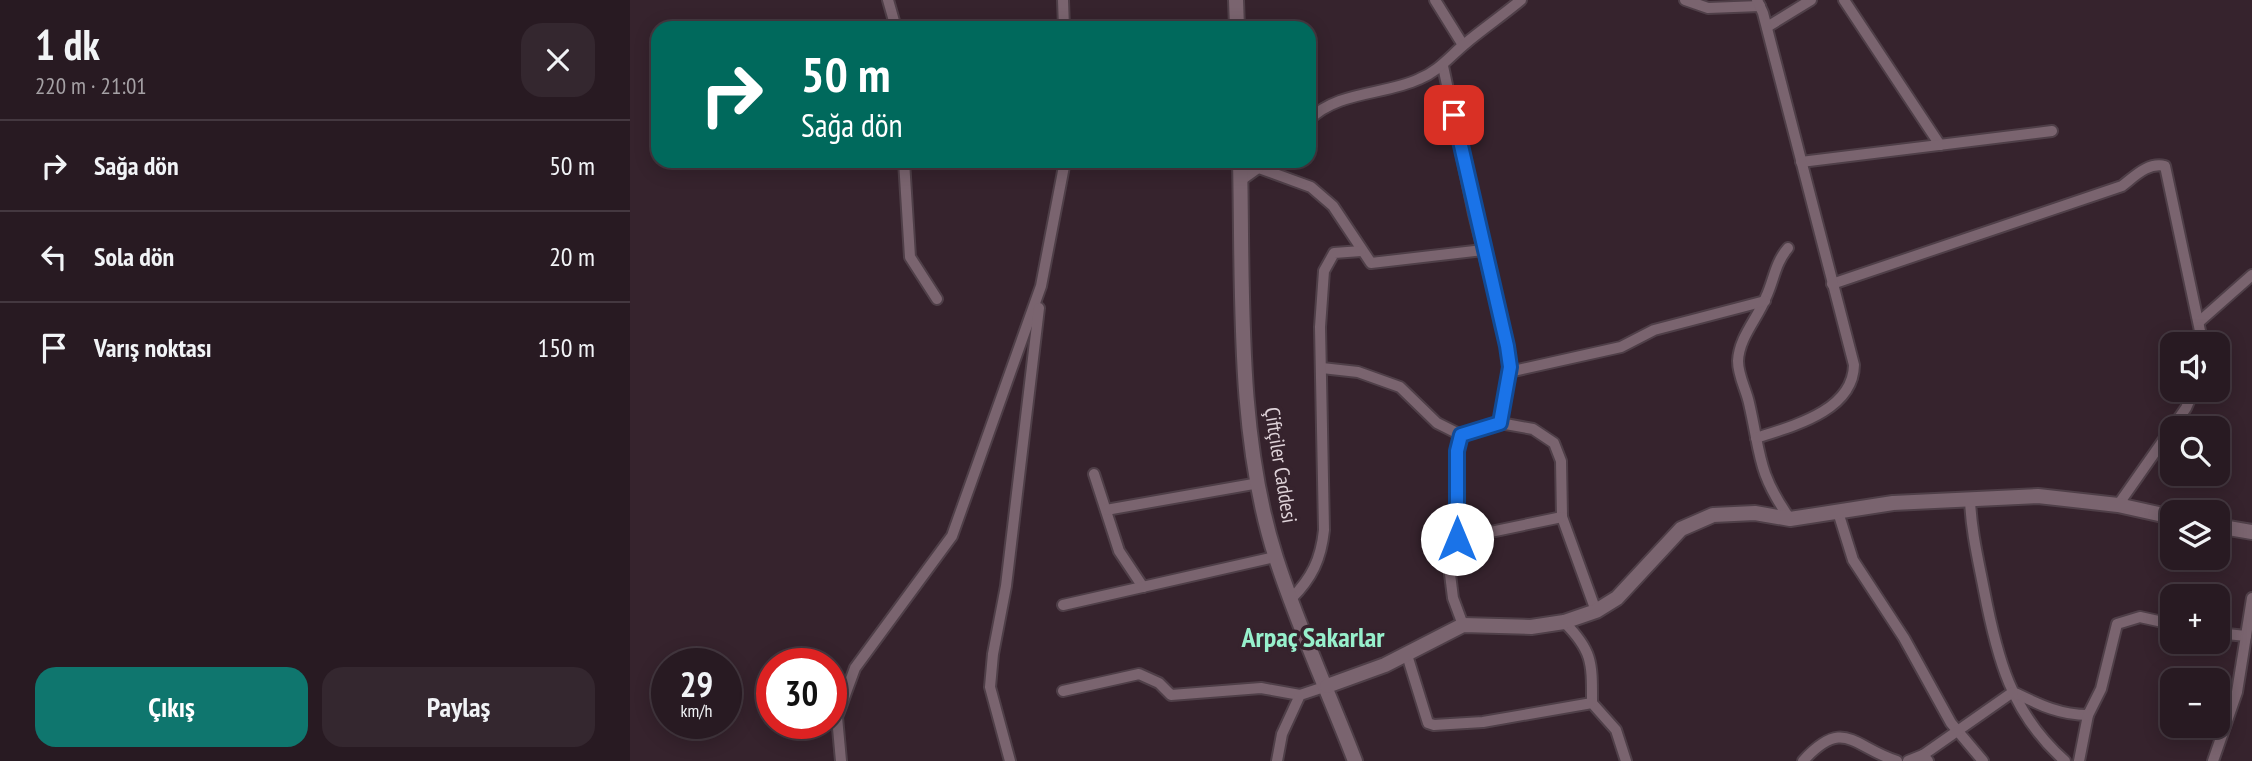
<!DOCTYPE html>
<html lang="tr">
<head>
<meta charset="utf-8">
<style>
  body { margin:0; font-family:"PT Sans Narrow",sans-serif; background:#34272f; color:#f1f3f6; height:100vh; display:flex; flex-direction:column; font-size:26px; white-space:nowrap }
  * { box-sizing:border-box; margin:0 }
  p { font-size:23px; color:#a5a1a5 }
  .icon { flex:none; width:38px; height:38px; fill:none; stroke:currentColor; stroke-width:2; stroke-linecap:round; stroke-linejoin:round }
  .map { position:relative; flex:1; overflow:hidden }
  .side { display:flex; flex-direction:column; background:#281a22; width:630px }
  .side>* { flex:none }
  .banner { position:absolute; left:21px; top:21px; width:665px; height:147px; border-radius:21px; box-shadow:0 4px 18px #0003,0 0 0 2px #443840; background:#00695c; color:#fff; overflow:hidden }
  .buttons { position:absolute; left:1530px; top:332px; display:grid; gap:14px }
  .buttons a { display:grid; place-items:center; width:70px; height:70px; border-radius:14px; background:#281a22; box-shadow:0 4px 18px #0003,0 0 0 2px #443840; font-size:35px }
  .speed { position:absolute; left:21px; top:648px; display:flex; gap:14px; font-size:35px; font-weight:700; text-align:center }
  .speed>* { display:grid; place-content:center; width:91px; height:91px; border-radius:50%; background:#281a22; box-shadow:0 4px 18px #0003,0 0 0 2px #443840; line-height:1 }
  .speed small { font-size:18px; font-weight:400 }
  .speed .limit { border:10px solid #d22; background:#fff; color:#111 }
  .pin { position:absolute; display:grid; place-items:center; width:60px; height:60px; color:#fff; margin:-30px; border-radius:14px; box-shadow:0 4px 10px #0006 }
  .me { position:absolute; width:77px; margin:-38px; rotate:0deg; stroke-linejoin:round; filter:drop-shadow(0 0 5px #0008) }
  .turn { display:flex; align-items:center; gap:24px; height:147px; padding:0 35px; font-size:32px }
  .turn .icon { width:91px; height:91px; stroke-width:2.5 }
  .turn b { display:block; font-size:49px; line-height:60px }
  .round { display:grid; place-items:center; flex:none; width:74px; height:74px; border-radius:21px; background:#34272f }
  .headline { display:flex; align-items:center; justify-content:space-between; height:119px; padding:0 35px }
  h1 { font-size:42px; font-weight:600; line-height:52px }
  .primary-button { display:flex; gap:14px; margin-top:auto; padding:14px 35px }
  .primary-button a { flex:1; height:80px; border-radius:21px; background:#0f766e; color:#fff; font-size:28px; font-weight:600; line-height:80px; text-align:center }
  .primary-button a+a { background:#34272f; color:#f1f3f6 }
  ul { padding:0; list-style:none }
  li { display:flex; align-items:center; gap:21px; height:91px; padding:0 35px; border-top:2px solid #443840 }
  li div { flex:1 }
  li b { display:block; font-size:26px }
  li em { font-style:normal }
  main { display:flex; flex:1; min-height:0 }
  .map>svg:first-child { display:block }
</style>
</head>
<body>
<main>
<section class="side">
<div class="headline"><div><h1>1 dk</h1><p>220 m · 21:01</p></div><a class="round"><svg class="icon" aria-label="close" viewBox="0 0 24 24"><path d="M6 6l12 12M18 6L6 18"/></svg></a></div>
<ul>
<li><svg class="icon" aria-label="right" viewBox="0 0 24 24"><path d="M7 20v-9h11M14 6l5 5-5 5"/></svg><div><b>Sağa dön</b></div><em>50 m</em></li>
<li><svg class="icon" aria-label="left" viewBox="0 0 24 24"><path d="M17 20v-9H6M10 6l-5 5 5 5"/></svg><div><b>Sola dön</b></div><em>20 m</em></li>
<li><svg class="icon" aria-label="arrive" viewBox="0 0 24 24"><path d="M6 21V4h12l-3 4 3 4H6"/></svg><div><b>Varış noktası</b></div><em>150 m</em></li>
</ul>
<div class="primary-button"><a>Çıkış</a><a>Paylaş</a></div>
</section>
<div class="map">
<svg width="1622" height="761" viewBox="0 0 1622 761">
  <rect width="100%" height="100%" fill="#36232d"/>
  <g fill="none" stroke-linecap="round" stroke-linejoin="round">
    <defs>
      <g id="minor">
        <polyline points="258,0 266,28"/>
        <polyline points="433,0 434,28"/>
        <polyline points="805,0 833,45"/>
        <polyline points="1055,0 1078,8 1130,6"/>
        <polyline points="1214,0 1310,145"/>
        <polyline points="1137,27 1181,0"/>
        <polyline points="813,66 844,214 877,346 880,367 870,423 831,435 827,451 827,539 820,574 823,598 833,625"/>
        <path d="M 679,120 C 707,91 755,95 789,79 C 809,71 820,56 836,43 C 854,28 873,15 891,0"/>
        <polyline points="274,161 280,257 307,299"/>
        <polyline points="1171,162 1422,131"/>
        <polyline points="629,168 681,187 703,206 741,263 853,250"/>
        <polyline points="610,181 638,161"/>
        <path d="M 1158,248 C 1145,263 1144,280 1136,297 C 1128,318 1109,337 1108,361 C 1108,376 1116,389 1119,403 C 1131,455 1127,472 1160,519"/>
        <path d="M 1202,284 L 1492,186 C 1505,176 1518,162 1535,166 L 1573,345"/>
        <polyline points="1570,321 1622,275"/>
        <polyline points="692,368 728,372 770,387 807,423 831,435"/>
        <polyline points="879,372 991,347 1024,330 1135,301"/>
        <polyline points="870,423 903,429 924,443 931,461 932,517 966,611"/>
        <path d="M 1126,438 C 1163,426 1223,411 1224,365 L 1133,13 L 1127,0"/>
        <polyline points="464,474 489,551 513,587"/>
        <path d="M 1340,499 C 1341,530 1348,559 1354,590 C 1367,658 1381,713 1435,761"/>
        <polyline points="1488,505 1556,408 1564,390"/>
        <polyline points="476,510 629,483"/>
        <polyline points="1208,512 1223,560 1274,638 1321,723 1353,761"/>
        <polyline points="827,539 932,517"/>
        <path d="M 661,599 C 682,578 691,559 694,530 L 690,327 L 694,271 L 704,253 L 731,251"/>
        <polyline points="433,605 645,557"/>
        <path d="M 934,622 C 963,651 962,663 962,703"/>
        <polyline points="1587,633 1616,636"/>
        <polyline points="777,655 798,723 804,725 853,722 962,703 986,730 996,761"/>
        <polyline points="433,691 509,674 529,683 541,695 631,688 670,695"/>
        <path d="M 1383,692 C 1408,704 1429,715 1458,715 L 1471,689 L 1487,624 L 1510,617 L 1542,624"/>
        <polyline points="1293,755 1383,692"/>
        <polyline points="211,761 207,717 225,668 322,536 411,286 435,161"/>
        <polyline points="380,761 360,687 363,654 376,586 409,308"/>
        <polyline points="647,761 652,734 670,695 697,686"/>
        <path d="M 1173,761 C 1214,716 1223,747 1267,761"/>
        <polyline points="1278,761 1293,755 1298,761"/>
        <polyline points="1449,761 1458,715"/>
        <polyline points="1583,761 1607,692 1622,598"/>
      </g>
      <g id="tertiary">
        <polyline points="606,0 607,28"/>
        <path d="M 610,161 C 613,289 606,435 646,558 C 668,627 699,693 725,761"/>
        <polyline points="1587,526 1622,532"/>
        <polyline points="697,686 755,665 833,625 901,627 934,622 966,611 987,598 1051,529 1083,515 1125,513 1160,519 1263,503 1408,496 1488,505 1542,517"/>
      </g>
    </defs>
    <use href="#minor" stroke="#4f3f48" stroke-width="14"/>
    <use href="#tertiary" stroke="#4f3f48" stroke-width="18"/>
    <use href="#minor" stroke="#7a646f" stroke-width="10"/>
    <use href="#tertiary" stroke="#7a646f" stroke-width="14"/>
  </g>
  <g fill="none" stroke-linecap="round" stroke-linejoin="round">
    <defs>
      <polyline id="route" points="824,115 877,346 880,367 870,423 831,435 827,451 827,539"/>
    </defs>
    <use href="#route" stroke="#114b97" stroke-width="18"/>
    <use href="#route" stroke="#1a73e8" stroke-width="12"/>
  </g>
  <g text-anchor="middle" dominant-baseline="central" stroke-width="7" stroke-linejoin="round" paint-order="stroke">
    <g font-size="21" fill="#ded2d8" stroke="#36232d">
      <text transform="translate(651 465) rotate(81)">Çiftçiler Caddesi</text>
    </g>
    <g font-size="28" font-weight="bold" fill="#97f0cc" stroke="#36232d">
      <text x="683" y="636">Arpaç Sakarlar</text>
    </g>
  </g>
</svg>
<div class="buttons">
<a><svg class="icon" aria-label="sound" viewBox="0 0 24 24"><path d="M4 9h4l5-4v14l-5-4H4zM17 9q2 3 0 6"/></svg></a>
<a><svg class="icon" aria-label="search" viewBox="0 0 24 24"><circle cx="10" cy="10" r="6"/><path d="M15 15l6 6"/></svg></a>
<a><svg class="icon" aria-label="layers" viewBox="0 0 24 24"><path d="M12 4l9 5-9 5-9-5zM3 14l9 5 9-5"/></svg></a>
<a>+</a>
<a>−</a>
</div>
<div class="speed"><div>29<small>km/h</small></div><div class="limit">30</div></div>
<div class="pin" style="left:824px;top:115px;background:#d93025"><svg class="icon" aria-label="arrive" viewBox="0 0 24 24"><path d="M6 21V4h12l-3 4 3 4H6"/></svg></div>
<svg class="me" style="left:827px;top:539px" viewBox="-20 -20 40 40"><circle r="19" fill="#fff"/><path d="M0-13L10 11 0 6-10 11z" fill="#1a73e8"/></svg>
<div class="banner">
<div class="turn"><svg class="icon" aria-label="right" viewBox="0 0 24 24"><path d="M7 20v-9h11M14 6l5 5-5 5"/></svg><div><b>50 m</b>Sağa dön</div></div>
</div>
</div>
</main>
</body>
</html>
